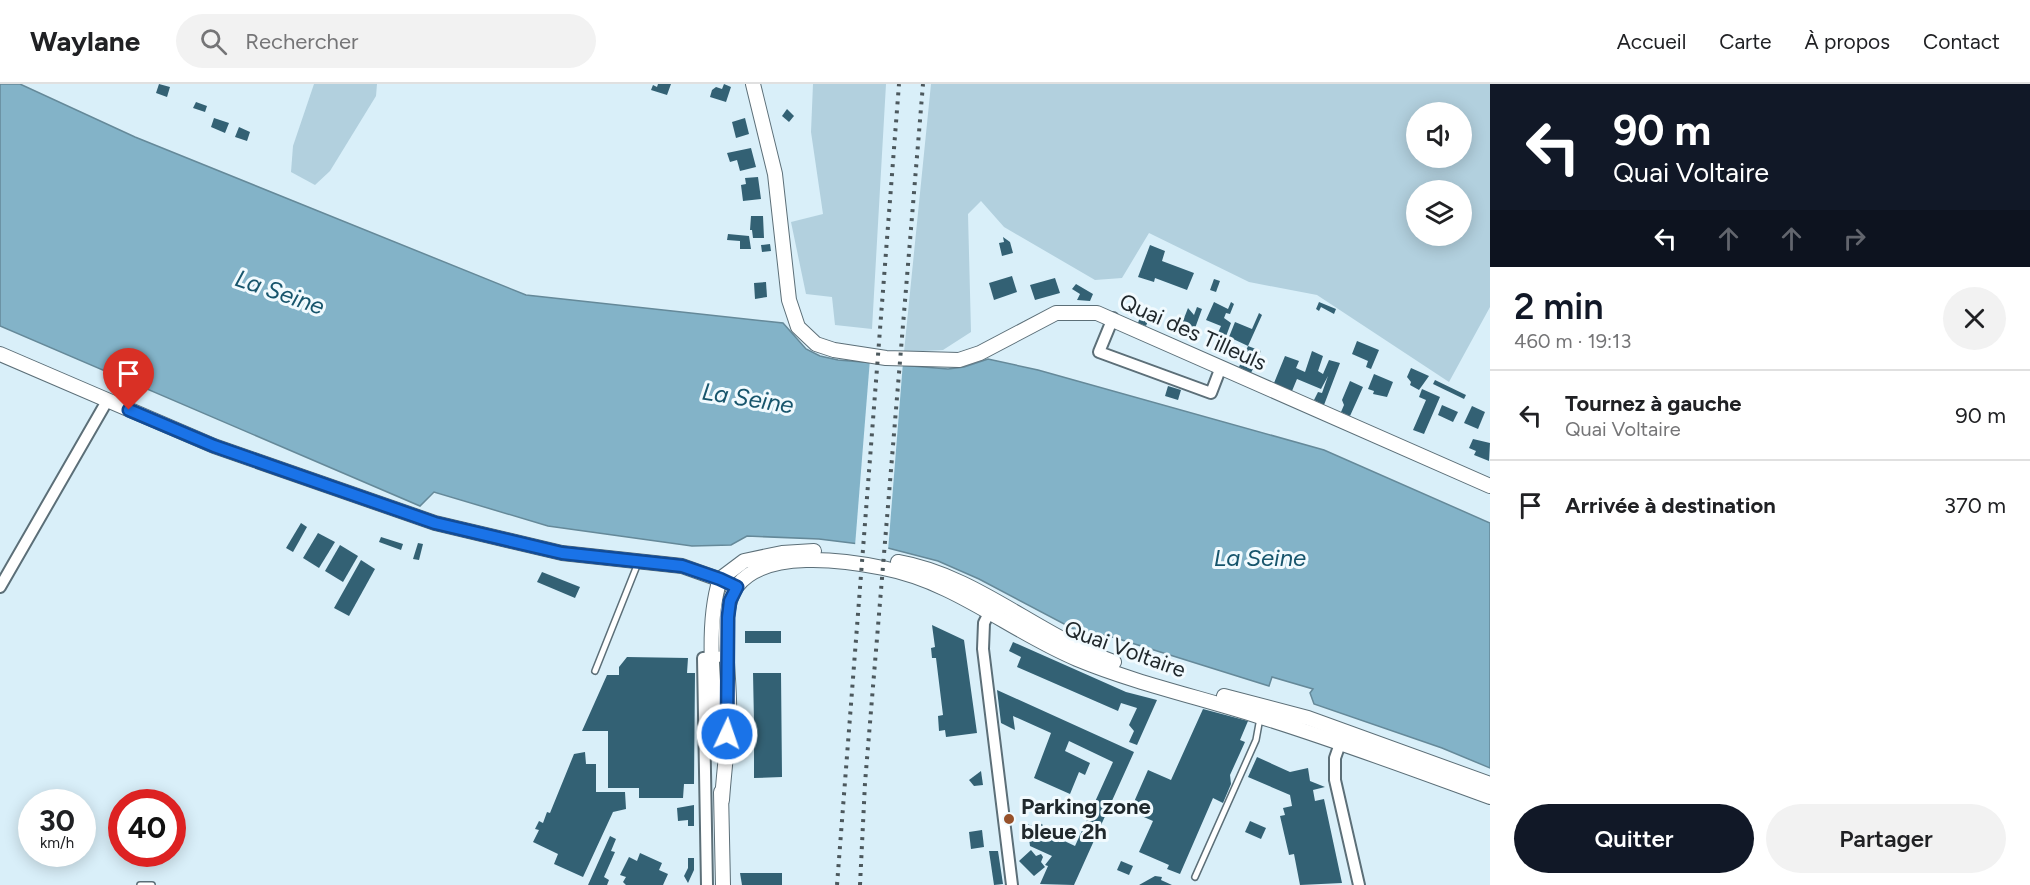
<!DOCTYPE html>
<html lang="fr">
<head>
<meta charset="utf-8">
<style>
  body { margin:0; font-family:Figtree,sans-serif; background:#f2f2f2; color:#202124; height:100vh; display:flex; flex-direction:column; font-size:22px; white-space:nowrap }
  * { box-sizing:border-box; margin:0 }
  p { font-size:20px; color:#757577 }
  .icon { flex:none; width:33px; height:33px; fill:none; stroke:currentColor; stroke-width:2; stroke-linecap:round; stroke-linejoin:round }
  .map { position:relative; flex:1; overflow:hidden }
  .sheet { display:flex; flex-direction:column; background:#fff; width:540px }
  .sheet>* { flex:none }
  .guide { background:#111827; color:#fff; overflow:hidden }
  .tools { position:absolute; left:1406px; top:18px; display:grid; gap:12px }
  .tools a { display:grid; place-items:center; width:66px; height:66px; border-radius:50%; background:#fff; box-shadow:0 3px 15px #0003; font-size:30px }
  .speed { position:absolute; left:18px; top:705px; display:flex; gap:12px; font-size:30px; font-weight:700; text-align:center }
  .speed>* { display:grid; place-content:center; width:78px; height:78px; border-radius:50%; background:#fff; box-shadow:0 3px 15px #0003; line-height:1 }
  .speed small { font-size:15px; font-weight:400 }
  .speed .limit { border:9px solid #d22; background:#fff; color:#111 }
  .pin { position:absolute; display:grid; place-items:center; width:51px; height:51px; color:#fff; margin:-62px -26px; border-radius:50% 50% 50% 0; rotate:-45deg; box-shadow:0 0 6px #0007 }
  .pin .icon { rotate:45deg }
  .me { position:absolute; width:66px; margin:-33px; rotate:3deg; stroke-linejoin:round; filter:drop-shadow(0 0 4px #0008) }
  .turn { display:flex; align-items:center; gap:21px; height:126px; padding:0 24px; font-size:27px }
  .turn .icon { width:78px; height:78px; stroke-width:2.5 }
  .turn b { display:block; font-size:42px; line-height:51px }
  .lanes { display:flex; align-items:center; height:57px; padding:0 24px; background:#0003; justify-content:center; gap:30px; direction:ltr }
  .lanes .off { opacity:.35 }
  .round { display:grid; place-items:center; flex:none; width:63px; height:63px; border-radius:32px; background:#f2f2f2 }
  .overview { display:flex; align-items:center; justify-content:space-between; height:102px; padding:0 24px }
  h1 { font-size:36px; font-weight:600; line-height:45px; color:#111827 }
  .cta { display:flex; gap:12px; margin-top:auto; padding:12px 24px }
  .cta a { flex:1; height:69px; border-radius:36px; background:#111827; color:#fff; font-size:24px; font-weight:600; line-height:69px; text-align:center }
  .cta a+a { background:#f2f2f2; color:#202124 }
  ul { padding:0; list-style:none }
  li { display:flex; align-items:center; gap:18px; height:90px; padding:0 24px; border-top:2px solid #e0e0e0 }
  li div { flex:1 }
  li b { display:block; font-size:22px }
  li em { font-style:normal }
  header { display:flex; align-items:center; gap:36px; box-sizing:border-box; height:84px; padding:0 30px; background:#fff; border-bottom:2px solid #e0e0e0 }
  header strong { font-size:28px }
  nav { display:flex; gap:33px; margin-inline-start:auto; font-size:21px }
  .search { width:420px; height:54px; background:#f2f2f2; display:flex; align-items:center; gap:15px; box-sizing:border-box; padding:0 21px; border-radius:33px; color:#757577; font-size:22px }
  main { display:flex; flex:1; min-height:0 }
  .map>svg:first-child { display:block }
</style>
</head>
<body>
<header>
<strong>Waylane</strong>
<div class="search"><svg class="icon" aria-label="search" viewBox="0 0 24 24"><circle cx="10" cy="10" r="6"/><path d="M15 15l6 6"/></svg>Rechercher</div>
<nav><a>Accueil</a><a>Carte</a><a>À propos</a><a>Contact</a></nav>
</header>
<main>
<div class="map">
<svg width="1490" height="801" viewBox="0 0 1490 801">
  <rect width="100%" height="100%" fill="#d9eff9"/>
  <g fill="#b2d0de" fill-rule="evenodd">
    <polygon points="314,0 377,0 376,12 330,87 315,101 291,88 293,62"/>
    <polygon points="813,0 886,0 872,245 835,241 832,213 806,210 791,138 823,130 811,48"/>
    <path d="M 931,0 L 1490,0 L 1490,223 L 1449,298 L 1317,211 L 1249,198 L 1149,149 L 1122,194 L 1095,196 L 1004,143 L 981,117 L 968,130 L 971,248 L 943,266 L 904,268 ZM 1416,28 L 1461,28 L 1461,74 L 1416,74 ZM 1416,106 L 1461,106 L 1461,152 L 1416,152 Z"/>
  </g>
  <polygon fill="#83b3c8" stroke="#658999" stroke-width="1.5" points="0,0 20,0 135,53 526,211 783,239 806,265 820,272 838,276 948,285 964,283 988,275 1038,286 1324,366 1490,439 1490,684 1442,664 1314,620 1310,609 1313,605 1272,593 1269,602 1106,551 1085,551 979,495 938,477 884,463 819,455 747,452 731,461 692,462 548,442 434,408 420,422 0,242"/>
  <polygon fill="#d9eff9" points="870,275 903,278 888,467 855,462"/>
  <g fill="#336174">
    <polygon points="159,0 170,3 167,13 156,9"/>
    <polygon points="658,0 671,0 667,11 651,6 653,1 657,3"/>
    <polygon points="724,0 731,3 726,18 710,13 712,6 716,3 722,5"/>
    <polygon points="196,18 207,22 205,28 193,24"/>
    <polygon points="787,25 794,32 789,38 782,32"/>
    <polygon points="214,34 229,39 225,49 211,43"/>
    <polygon points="745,34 749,50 736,54 732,38"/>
    <polygon points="239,43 250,48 247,57 235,53"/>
    <polygon points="751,64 756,83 740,87 737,76 730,78 727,69"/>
    <polygon points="758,93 761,115 743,117 741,101 746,100 745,94"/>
    <polygon points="751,132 763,132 764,154 753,154 752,146 750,146"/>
    <polygon points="728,150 749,152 751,165 740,165 740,157 727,156"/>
    <polygon points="1003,153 1010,158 1013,169 1002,172 999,159 1004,158"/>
    <polygon points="770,160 771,167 762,168 761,161"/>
    <polygon points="1150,161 1165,167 1162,177 1194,189 1187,206 1155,194 1154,198 1138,193"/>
    <polygon points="1012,192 1017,208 994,216 989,199"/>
    <polygon points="1055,194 1060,209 1035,216 1030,201"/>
    <polygon points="1214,195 1220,197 1216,208 1210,206"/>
    <polygon points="766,198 767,213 755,215 754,199"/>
    <polygon points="1076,200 1093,210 1090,217 1077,216 1080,210 1072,205"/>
    <polygon points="1214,218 1228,225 1231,218 1234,220 1230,230 1226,229 1224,234 1231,239 1225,255 1217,251 1221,242 1206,236"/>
    <polygon points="1319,218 1336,225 1334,230 1321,223 1319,227 1316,225"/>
    <polygon points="1197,223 1202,225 1194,247 1181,242 1188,224 1194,231"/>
    <polygon points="1142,227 1150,231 1146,242 1138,239"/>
    <polygon points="1259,229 1262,231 1248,262 1229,253 1235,238 1252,245"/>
    <polygon points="1357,257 1379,266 1371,285 1366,283 1368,277 1352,270"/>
    <polygon points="1248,262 1261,267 1251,289 1239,283"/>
    <polygon points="1312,267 1323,272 1318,287 1323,290 1329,276 1340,279 1324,321 1314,316 1318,308 1322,309 1328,292 1321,305 1297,295 1292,307 1274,299 1285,272 1299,277 1296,284 1305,288"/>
    <polygon points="1411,284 1429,292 1419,306 1410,301 1411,298 1407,293"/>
    <polygon points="1374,290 1393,298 1387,313 1373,310 1374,307 1368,305"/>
    <polygon points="1435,296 1466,311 1464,315 1433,300"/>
    <polygon points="1350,297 1363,303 1350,332 1341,328 1344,321 1342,316"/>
    <polygon points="1168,302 1181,306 1178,316 1165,312"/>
    <polygon points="1422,305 1440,313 1424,350 1413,346 1426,316 1419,313"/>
    <polygon points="1442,321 1458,328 1453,338 1438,331"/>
    <polygon points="1472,322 1485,328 1478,345 1464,339"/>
    <polygon points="1473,355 1490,359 1489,377 1474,371 1476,367 1469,364"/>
    <polygon points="301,439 307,443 293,468 286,464"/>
    <polygon points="318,449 335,458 319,484 303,474"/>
    <polygon points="381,453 403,460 401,466 379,458"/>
    <polygon points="418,459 423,460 419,476 413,475"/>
    <polygon points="340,461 358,472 343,498 325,487"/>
    <polygon points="361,476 375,485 349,532 334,524"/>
    <polygon points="542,488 580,503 575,514 537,498"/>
    <polygon points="932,541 964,556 977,649 946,653 945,646 939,647 938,632 943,631 936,574 932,574 931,564 935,563"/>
    <rect x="745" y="547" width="36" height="12"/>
    <polygon points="1013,558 1126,608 1157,616 1137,661 1129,658 1134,647 1129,641 1137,624 1121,619 1118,627 1017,583 1021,573 1009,567"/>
    <polygon points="627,573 688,574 687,589 695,589 694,700 684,700 683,714 639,714 639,704 608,704 608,647 582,647 607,591 619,591 619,583"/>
    <polygon points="753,589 781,589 782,693 754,694 754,653 748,653 749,638 754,638"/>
    <polygon points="997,606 1134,668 1074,801 1040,800 1048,782 1045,781 1052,772 1030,762 1027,740 1035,743 1037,737 1043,741 1041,746 1075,762 1113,678 1069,657 1065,667 1090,679 1085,691 1079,688 1070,710 1034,694 1051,649 1013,632 1015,646 1001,639"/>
    <polygon points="1203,625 1248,637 1240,656 1245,658 1230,691 1231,700 1223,719 1213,714 1180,790 1167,785 1169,781 1139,768 1153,737 1130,727 1148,686 1171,696"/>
    <polygon points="585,668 586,680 596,680 596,708 625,708 626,725 613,728 583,793 554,780 558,770 533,758 539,746 535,745 539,737 543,739 547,728 550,729 574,670"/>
    <polygon points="1257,673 1290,688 1308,684 1310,697 1325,703 1313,706 1315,717 1324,715 1342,799 1300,801 1294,770 1289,771 1280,732 1285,731 1283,724 1292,722 1290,711 1248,693"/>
    <polygon points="981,687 983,701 974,702 969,696"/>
    <polygon points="694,721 694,742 688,742 688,736 678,737 677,724"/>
    <polygon points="1250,737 1266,744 1261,755 1245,748"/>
    <polygon points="982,746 984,763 971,765 969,748"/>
    <polygon points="610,752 616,755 611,767 615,768 604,793 609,796 607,801 588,801"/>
    <polygon points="1031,766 1036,772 1041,770 1043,773 1041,778 1045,783 1034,792 1019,777"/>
    <polygon points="989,767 998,767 1003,800 994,801"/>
    <polygon points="640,769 662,779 659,786 668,790 663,801 626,801 623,798 626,793 620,791 629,773 637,777"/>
    <polygon points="688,774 694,774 694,786 688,799 684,792 688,784"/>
    <polygon points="1121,777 1133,782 1129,791 1117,786"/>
    <polygon points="740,789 782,789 782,801 742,801"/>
    <polygon points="1155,792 1162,793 1161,796 1172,801 1139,801"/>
  </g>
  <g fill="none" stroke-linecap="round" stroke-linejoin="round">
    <defs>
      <g id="lane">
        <polyline points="595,587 638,479"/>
        <polyline points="1195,793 1256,656 1260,634"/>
        <polyline points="140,801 152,801"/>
      </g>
      <g id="street">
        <polyline points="1113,234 1099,268 1211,309 1221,283"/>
        <polyline points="0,503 107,317"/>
        <polyline points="992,523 984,539 983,565 1012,801"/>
        <polyline points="1342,654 1335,674 1335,696 1359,801"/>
        <polyline points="707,801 703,574 728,572"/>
      </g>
      <g id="secondary">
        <polyline points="753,0 775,90 789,216 798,243 816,260 834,266 886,274 959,276 980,269 1056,229 1097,229 1490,402"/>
        <polyline points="0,270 214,362 435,439 562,469 682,482 727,498"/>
        <path d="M 898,478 C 978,492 1038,552 1114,578"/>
        <polyline points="720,495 744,477 782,469 814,467"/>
        <polyline points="1224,612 1308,634 1490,700"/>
        <path d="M 719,668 C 715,615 704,545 720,495"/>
        <polyline points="721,708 723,801"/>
        <path d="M 722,716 C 724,687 728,658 729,629 C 731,596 717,529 737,502 C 765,465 844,476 883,484 C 956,498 1010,547 1077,575 C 1135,599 1198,613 1258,632 C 1336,656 1413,685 1490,713"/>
      </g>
    </defs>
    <use href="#lane" stroke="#5c6f78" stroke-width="8"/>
    <use href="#street" stroke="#5c6f78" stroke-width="14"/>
    <use href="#secondary" stroke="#5c6f78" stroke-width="16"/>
    <use href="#lane" stroke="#fff" stroke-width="5"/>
    <use href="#street" stroke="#fff" stroke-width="10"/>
    <use href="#secondary" stroke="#fff" stroke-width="14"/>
    <g stroke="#4c585d" stroke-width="4" stroke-dasharray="3 6" stroke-linecap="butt">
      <polyline points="837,801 899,0"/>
      <polyline points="860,801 865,699 923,0"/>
    </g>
  </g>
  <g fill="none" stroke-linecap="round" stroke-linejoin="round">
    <defs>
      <polyline id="route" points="129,326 214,362 435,439 562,469 682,482 720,495 737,503 730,517 728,533 727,650"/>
    </defs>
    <use href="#route" stroke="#114b97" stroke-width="15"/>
    <use href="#route" stroke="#1a73e8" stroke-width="10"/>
  </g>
  <circle fill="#97512a" stroke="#f1fafe" stroke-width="2" cx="1009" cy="735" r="6"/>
  <g text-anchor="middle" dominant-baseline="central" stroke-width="6" stroke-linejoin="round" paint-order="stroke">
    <g font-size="22" fill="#20282c" stroke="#f1fafe">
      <text transform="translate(1193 248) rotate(24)">Quai des Tilleuls</text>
      <text transform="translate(1125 565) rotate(20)">Quai Voltaire</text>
    </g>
    <g font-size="22" font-weight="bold" fill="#20282c" stroke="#f1fafe" text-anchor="start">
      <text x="1021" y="722">Parking zone<tspan x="1021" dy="25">bleue 2h</tspan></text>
    </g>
    <g font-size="24" font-style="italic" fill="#17556c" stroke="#f1fafe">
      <text transform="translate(280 208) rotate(19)">La Seine</text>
      <text transform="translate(748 314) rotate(9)">La Seine</text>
      <text x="1260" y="473">La Seine</text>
    </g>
  </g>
</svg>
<div class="tools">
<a><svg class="icon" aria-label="sound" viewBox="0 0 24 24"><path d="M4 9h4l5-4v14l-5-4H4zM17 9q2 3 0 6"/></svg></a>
<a><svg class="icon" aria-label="layers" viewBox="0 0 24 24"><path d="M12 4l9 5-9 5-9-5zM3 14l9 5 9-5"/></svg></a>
</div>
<div class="speed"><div>30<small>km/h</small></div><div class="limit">40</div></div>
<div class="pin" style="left:129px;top:326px;background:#d93025"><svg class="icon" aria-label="arrive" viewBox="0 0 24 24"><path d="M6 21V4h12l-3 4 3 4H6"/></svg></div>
<svg class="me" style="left:727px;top:650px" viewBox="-20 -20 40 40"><circle r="17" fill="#1a73e8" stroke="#fff" stroke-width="3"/><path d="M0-11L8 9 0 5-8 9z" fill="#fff"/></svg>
</div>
<section class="sheet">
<div class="guide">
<div class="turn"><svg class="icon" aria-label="left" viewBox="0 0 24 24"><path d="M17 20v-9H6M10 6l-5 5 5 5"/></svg><div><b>90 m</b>Quai Voltaire</div></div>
<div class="lanes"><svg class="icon" aria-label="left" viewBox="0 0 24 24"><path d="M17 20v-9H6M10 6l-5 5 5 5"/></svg><svg class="icon off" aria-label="ahead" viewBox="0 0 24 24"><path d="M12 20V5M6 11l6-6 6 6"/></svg><svg class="icon off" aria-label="ahead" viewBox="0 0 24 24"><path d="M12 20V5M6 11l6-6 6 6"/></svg><svg class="icon off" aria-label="right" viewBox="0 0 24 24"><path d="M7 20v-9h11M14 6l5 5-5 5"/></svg></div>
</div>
<div class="overview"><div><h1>2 min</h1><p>460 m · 19:13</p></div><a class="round"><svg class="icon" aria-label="close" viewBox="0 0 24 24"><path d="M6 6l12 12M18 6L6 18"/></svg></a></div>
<ul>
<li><svg class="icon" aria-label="left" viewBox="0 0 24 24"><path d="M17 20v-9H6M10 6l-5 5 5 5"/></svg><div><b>Tournez à gauche</b><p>Quai Voltaire</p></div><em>90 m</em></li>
<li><svg class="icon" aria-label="arrive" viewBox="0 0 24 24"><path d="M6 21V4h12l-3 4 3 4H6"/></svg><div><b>Arrivée à destination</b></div><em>370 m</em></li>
</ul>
<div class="cta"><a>Quitter</a><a>Partager</a></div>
</section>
</main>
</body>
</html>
